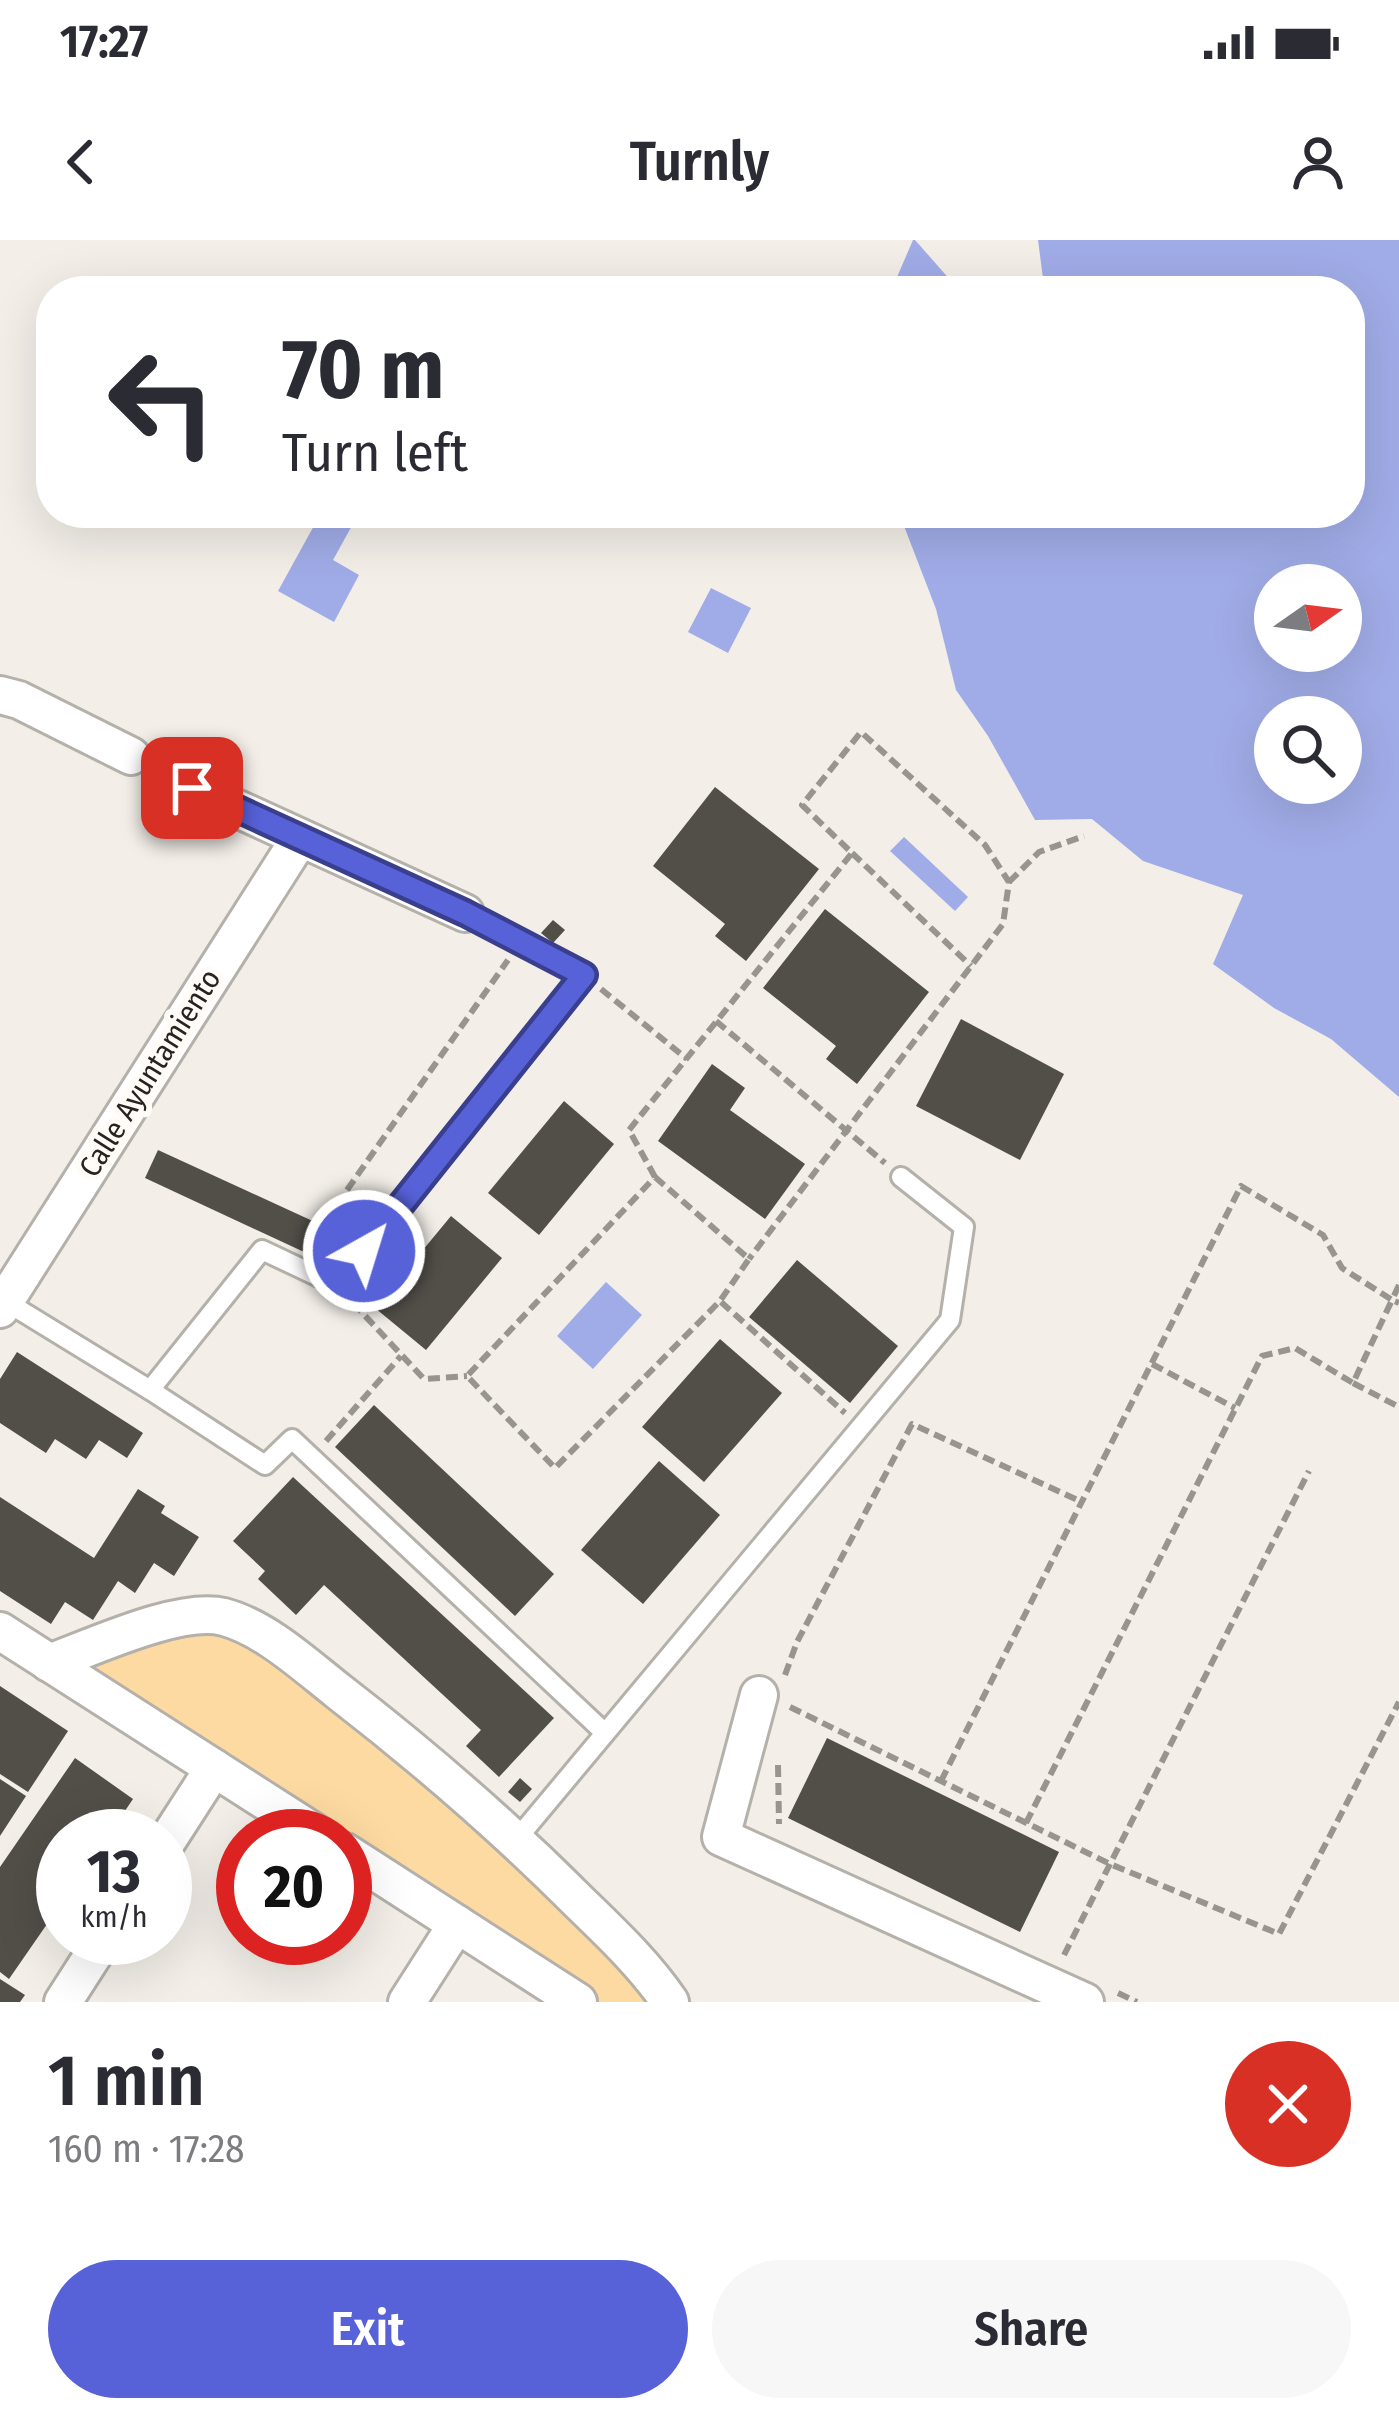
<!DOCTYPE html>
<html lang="en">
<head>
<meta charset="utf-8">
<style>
  body { margin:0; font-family:"Fira Sans Condensed",sans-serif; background:#f7f7f7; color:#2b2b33; height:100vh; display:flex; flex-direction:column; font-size:45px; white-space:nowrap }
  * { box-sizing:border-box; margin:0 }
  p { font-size:39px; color:#7c7c81 }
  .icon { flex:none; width:66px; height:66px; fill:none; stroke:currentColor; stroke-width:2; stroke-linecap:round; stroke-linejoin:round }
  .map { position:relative; height:1762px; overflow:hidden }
  .sheet { display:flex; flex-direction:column; background:#fff; flex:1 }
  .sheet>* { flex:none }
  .banner { position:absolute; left:36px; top:36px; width:1329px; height:252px; border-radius:48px; box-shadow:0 12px 48px #0002; background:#fff; color:#2b2b33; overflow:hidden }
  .needle { width:78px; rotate:76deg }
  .fabs { position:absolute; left:1254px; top:324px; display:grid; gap:24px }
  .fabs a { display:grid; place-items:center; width:108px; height:108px; border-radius:50%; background:#fff; box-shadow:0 12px 48px #0002; font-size:60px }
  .speed { position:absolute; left:36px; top:1569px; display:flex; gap:24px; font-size:60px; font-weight:700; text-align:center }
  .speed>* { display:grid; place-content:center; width:156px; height:156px; border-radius:50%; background:#fff; box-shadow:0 12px 48px #0002; line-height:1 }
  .speed small { font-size:30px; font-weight:400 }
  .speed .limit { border:18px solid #d22; background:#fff; color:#111 }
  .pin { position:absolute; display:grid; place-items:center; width:102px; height:102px; color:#fff; margin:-51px; border-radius:24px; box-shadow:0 6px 18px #0006 }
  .me { position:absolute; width:132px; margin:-66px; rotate:39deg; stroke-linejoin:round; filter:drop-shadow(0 0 9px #0008) }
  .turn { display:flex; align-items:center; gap:42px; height:252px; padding:0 48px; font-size:54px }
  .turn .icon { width:156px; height:156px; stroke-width:2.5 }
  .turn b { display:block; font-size:84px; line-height:102px }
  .round { display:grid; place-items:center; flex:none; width:126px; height:126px; border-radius:63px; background:#f7f7f7 }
  .headline { display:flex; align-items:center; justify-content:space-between; height:204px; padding:0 48px }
  h1 { font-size:72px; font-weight:600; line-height:90px }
  .primary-button { display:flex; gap:24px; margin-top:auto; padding:24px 48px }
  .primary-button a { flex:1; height:138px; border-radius:72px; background:#5761d8; color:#fff; font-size:48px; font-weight:600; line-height:138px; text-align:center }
  .primary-button a+a { background:#f7f7f7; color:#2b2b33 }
  .status { display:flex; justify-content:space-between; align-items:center; height:84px; padding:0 60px; background:#fff; direction:ltr }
  .status svg { height:33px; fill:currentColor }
  header { display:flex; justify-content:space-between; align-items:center; height:156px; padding:0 48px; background:#fff; font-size:54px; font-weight:600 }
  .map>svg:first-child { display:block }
</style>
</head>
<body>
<div class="status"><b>17:27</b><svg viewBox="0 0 49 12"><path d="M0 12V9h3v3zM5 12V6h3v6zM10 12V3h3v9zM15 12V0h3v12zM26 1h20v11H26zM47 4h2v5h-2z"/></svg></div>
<header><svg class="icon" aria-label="back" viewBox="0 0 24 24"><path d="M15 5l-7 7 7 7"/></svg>Turnly<svg class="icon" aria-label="person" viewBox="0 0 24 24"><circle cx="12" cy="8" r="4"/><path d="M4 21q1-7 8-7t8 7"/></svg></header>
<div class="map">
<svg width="1399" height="1762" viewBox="0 0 1399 1762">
  <rect width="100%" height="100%" fill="#f3eee8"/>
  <polygon fill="#fddaa1" points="219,1389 268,1413 460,1568 660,1762 589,1762 81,1433 164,1399"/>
  <g fill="#a0ace7" fill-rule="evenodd">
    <polygon points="913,0 915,0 960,51 891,51"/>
    <path d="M 1038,0 L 1399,0 L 1399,857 L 1331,799 L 1274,768 L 1213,724 L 1243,655 L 1143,621 L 1092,579 L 1035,580 L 988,496 L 956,450 L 936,369 L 899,273 L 1350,273 L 1350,51 L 1036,51 L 1044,46 ZM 1275,345 L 1341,345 L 1341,411 L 1275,411 ZM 1341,477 L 1341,543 L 1275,543 L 1275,477 Z"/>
    <polygon points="321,273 359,273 333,320 359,335 334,382 278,351"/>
    <polygon points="711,348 751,368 728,413 688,392"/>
    <polygon points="904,597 968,657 955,671 890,611"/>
    <polygon points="606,1042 642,1075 593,1129 557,1096"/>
  </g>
  <g fill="#524f49">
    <polygon points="715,547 819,629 746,721 715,696 725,684 653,626"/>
    <polygon points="825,669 929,752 857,844 826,819 836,806 763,748"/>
    <polygon points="553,680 565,690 553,703 541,693"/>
    <polygon points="961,779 1064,834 1020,920 916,866"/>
    <polygon points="712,824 745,848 730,870 805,924 765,979 658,901"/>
    <polygon points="564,861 614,904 539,995 488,953"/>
    <polygon points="158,910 330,989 317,1018 145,938"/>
    <polygon points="451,976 502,1018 426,1110 375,1068"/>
    <polygon points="797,1020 898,1106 850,1163 749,1077"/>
    <polygon points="720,1099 782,1153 704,1242 642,1187"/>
    <polygon points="17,1112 143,1193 127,1218 99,1200 86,1219 55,1199 46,1213 0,1183 0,1139"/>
    <polygon points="374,1165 554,1334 515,1376 335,1207"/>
    <polygon points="659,1221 720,1275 643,1364 581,1310"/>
    <polygon points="293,1237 554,1478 499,1537 466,1506 481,1490 324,1345 296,1375 258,1339 265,1331 233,1301"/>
    <polygon points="138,1249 165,1266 161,1273 199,1297 174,1336 154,1323 135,1353 118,1341 93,1380 65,1362 51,1384 0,1351 0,1257 94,1318"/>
    <polygon points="0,1446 68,1491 28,1552 0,1534"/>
    <polygon points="827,1498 1059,1612 1020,1692 788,1578"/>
    <polygon points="75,1518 133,1559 108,1596 63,1596 63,1661 9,1739 0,1732 0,1627"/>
    <polygon points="520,1538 532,1549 520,1562 508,1552"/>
    <polygon points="0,1539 26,1556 0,1596"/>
    <polygon points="0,1739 25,1755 20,1762 0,1762"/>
  </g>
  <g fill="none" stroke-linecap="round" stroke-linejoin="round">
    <defs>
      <g id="service">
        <polyline points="465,673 585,735 336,1045 262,1010 150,1150 265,1225 292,1199 605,1493"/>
        <polyline points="5,1061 150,1150"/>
        <polyline points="516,1600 950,1080 964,987 901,937"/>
      </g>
      <g id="minor">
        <polyline points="0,455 19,460 131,516"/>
        <polyline points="192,548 465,673"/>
        <polyline points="0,1069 300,598"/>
        <polyline points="0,1391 320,1596"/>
        <path d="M 49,1423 C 93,1407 180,1366 224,1377 C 265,1388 305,1425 338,1451 C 422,1516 503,1586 578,1661 C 611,1693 644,1724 670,1762"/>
        <polyline points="759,1455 721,1597 1085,1762"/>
        <polyline points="165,1604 214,1528"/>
        <polyline points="345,1612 578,1762"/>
        <polyline points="63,1762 104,1698"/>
        <polyline points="407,1762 457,1684"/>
      </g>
    </defs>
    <use href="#service" stroke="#b4b0aa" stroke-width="24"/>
    <use href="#minor" stroke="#b4b0aa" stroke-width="42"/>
    <g stroke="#989591" stroke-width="6" stroke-dasharray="12 6" stroke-linecap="butt">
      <polyline points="852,613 971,726"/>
      <polyline points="1009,642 1039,612 1084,596"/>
      <polyline points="601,749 687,819"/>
      <polyline points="716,781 885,923"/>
      <polyline points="655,937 629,890 852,613 802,565 861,492 985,605 1009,642 1003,684 749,1019"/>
      <polygon points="655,937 749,1019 720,1061 555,1228 467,1136"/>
      <polyline points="347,950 508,720"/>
      <polyline points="721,1062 845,1173"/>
      <polyline points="353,1063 424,1139 467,1136"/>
      <polyline points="1152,1124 1235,1168"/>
      <polyline points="1353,1143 1399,1167"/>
      <polyline points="326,1201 401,1116"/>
      <polyline points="785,1435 797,1402 912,1184 1082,1262"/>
      <polyline points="790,1467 1110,1624 1279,1694 1399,1462"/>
      <polyline points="778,1525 779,1584"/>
      <polyline points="941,1541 1241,946 1323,995 1342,1028 1392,1060 1399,1045"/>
      <polyline points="1026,1583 1262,1116 1295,1108 1353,1143 1392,1060 1399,1063"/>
      <polyline points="1064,1715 1309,1231"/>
      <polyline points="1118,1753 1137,1762"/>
    </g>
    <use href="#service" stroke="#fff" stroke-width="18"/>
    <use href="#minor" stroke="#fff" stroke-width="36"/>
  </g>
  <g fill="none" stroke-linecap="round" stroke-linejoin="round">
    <defs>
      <polyline id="route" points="192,548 465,673 584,735 364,1011"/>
    </defs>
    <use href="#route" stroke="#393f8c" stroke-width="30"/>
    <use href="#route" stroke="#5761d8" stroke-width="21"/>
  </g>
  <g text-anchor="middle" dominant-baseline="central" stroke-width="12" stroke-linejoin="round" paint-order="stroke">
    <g font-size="30" fill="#252421" stroke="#fffcf8">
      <text transform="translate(150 833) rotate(-58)">Calle Ayuntamiento</text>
    </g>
  </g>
</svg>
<div class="fabs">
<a><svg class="needle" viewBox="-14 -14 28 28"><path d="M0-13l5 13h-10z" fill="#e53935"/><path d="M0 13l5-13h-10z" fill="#7c7c81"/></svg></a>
<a><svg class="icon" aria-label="search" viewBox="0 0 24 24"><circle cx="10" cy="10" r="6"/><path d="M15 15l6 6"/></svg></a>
</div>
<div class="speed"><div>13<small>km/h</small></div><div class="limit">20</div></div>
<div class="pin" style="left:192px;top:548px;background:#d93025"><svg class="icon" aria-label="arrive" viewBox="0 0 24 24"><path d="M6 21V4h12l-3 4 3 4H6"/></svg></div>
<svg class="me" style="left:364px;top:1011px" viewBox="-20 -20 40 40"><circle r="17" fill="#5761d8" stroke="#fff" stroke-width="3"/><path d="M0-11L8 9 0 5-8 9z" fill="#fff"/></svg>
<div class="banner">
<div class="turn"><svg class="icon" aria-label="left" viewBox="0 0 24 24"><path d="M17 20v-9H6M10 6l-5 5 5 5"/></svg><div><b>70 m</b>Turn left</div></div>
</div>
</div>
<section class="sheet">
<div class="headline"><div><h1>1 min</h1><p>160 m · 17:28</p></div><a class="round" style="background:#d93025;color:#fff"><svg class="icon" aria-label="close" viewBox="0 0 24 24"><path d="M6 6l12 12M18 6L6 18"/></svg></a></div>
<div class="primary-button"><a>Exit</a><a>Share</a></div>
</section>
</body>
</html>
